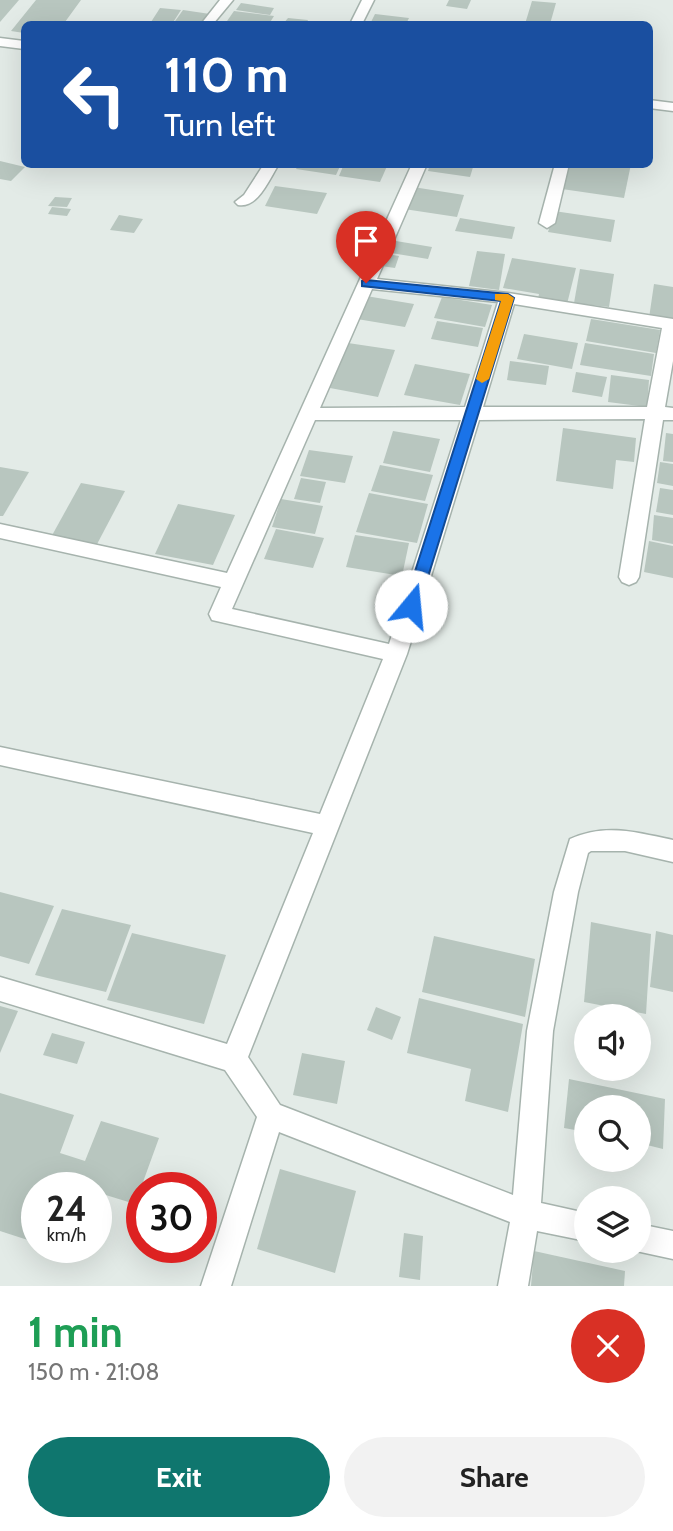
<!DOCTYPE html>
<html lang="en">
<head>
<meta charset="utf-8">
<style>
  body { margin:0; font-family:Cabin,sans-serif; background:#f2f2f2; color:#222; height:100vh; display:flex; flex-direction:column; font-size:26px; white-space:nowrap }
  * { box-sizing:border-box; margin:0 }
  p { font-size:23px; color:#767676 }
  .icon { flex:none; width:38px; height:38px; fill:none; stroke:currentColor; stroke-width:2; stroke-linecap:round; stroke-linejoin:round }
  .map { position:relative; height:1286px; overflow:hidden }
  .drawer { display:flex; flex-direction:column; background:#fff; flex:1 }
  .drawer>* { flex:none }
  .hud { position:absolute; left:21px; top:21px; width:632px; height:147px; border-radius:10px; box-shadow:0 7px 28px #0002; background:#1a4fa0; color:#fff; overflow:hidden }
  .buttons { position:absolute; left:574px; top:1004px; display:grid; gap:14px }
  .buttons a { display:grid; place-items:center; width:77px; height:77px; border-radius:50%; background:#fff; box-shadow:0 7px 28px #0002; font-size:35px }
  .speed { position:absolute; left:21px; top:1172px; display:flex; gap:14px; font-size:35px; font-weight:700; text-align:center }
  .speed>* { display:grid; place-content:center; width:91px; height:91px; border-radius:50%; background:#fff; box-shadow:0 7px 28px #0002; line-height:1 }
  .speed small { font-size:18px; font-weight:400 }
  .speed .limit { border:10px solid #d22; background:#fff; color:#111 }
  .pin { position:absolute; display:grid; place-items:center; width:60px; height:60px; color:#fff; margin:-72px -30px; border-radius:50% 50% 50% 0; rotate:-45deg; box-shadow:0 0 7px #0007 }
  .pin .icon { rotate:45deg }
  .me { position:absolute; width:77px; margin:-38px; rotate:17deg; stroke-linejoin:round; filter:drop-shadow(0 0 5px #0008) }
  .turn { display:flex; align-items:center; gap:24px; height:147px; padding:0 28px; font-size:32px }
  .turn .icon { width:91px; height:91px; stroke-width:2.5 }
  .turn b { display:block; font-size:49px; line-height:60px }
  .round { display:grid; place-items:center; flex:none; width:74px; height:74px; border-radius:37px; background:#f2f2f2 }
  .headline { display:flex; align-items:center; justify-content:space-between; height:119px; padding:0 28px }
  h1 { font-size:42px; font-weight:800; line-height:52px; color:#1e9e55 }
  .button { display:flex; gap:14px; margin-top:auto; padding:14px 28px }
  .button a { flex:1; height:80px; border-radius:42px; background:#0f766e; color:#fff; font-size:28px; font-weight:800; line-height:80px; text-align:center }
  .button a+a { background:#f2f2f2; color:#222 }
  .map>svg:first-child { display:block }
</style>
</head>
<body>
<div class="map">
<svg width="673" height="1286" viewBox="0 0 673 1286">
  <rect width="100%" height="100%" fill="#e3ebe7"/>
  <g fill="#b8c6bf">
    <polygon points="0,0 19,0 0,22"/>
    <polygon points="36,0 81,0 65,22 59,24 24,24 24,33 11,31"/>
    <polygon points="449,0 471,0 467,9 446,6"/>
    <polygon points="532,1 556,3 550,24 525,24"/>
    <polygon points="241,3 274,8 270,15 236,10"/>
    <polygon points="160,8 181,10 172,24 151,22"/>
    <polygon points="183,10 210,14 203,24 173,24"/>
    <polygon points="234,11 274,16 269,24 225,24"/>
    <polygon points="375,14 409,18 406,24 370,24"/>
    <polygon points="288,18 308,20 306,24 283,24"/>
    <polygon points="0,161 25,167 11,181 0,179"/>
    <polygon points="299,164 341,164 336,175 296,169"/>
    <polygon points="344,164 388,164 380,182 339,176"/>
    <polygon points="430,164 474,164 470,177 428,171"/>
    <polygon points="569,164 631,164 624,198 562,189"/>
    <polygon points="275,186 327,193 317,214 265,206"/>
    <polygon points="413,187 464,195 457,217 404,209"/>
    <polygon points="55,197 72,198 67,207 48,206"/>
    <polygon points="52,207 71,209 67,216 48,214"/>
    <polygon points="554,211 615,220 611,242 548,232"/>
    <polygon points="119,215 143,219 134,233 110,230"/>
    <polygon points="460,218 515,227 512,239 455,231"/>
    <polygon points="390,240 432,247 428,259 385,252"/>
    <polygon points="477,251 505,254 499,290 469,286"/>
    <polygon points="386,254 399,256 395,268 381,266"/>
    <polygon points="512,258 576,268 567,304 538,299 539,294 503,288"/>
    <polygon points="580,269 614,274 609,307 574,303"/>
    <polygon points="654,284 673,287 673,322 649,318"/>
    <polygon points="366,296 414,304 405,327 357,319"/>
    <polygon points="442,297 492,305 485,327 434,318"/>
    <polygon points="591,319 660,330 656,353 586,341"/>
    <polygon points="437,321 483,328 478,347 431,339"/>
    <polygon points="524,334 578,343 572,369 517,359"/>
    <polygon points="348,343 395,350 378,397 330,388"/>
    <polygon points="585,343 654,354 651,376 580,365"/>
    <polygon points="510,361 549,366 546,385 507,380"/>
    <polygon points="415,364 470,374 460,405 404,395"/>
    <polygon points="576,372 607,377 602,397 572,392"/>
    <polygon points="611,375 649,380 647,407 608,402"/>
    <polygon points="563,428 636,438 634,462 616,460 613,489 556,481"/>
    <polygon points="393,431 440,439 430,472 383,463"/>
    <polygon points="666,433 673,434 673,462 663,461"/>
    <polygon points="309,450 353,456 345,483 300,476"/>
    <polygon points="660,462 673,464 673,486 657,483"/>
    <polygon points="380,465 433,475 425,501 371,491"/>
    <polygon points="0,467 29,472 3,516 0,516"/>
    <polygon points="301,478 326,482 320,503 294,499"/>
    <polygon points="81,483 125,491 95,548 50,539"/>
    <polygon points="660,488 673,490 673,515 656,512"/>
    <polygon points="369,493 428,504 417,543 356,532"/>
    <polygon points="281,499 323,506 315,534 272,527"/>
    <polygon points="178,504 235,515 213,565 155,554"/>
    <polygon points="654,515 673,518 673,544 652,540"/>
    <polygon points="276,529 324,538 313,568 264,559"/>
    <polygon points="355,535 409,543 402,576 346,567"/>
    <polygon points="649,541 673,546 673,578 644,572"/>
    <polygon points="0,892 54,906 29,964 0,956"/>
    <polygon points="62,909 131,925 106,992 35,975"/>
    <polygon points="591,922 651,934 646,1014 584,1002"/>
    <polygon points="656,931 673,935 673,992 650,987"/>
    <polygon points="132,933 226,955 204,1024 107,1000"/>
    <polygon points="434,936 535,959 525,1017 422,992"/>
    <polygon points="419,998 523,1024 508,1112 465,1101 471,1069 407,1053"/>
    <polygon points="0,1006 18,1011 0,1053"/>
    <polygon points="376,1007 401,1017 392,1040 367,1030"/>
    <polygon points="52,1033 85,1042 77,1064 43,1055"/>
    <polygon points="302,1053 345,1061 337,1104 293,1095"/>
    <polygon points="569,1079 665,1099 663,1149 639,1143 639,1108 586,1108 586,1132 564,1128"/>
    <polygon points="0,1093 74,1115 60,1153 85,1161 101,1121 159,1138 135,1204 96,1192 96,1188 77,1186 76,1188 37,1188 37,1243 0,1231"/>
    <polygon points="280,1169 356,1191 335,1273 257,1249"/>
    <polygon points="404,1233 423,1236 420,1280 399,1277"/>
    <polygon points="534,1251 625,1271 624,1286 531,1286"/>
  </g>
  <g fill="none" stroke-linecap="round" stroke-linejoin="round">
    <defs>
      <g id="minor">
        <polygon points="220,0 233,0 213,24 201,24"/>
        <polygon points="362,0 374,0 362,24 350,24"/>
        <polygon points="0,38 24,41 24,49 0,46"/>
        <polygon points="649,100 673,103 673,111 649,108"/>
        <path d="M 264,164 L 279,164 C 269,179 258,209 238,205 L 235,202 L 244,195 Z"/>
        <path d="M 412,164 L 427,164 L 377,279 L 508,293 L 673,319 L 673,361 L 665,407 L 673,408 L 673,420 L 663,420 L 639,577 L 636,582 L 629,585 L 622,582 L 619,577 L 645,419 L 479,420 L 407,654 L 248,1057 L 280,1105 L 513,1195 L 527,1031 L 554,892 L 570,839 C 605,823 636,832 673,840 L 673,862 L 625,851 L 591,851 L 588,853 L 578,892 L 553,1031 L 541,1203 L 586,1213 L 586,1241 L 537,1231 L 528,1286 L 498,1286 L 510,1222 L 279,1132 L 231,1286 L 201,1286 L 257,1117 L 225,1070 L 0,1001 L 0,977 L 227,1044 L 313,833 L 0,765 L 0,747 L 320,814 L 383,659 L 212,620 L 209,614 L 221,587 L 0,538 L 0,524 L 227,573 ZM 372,289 L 498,302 L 465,407 L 320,408 ZM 514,304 L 662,328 L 647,407 L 483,407 ZM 315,420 L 461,420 L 389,644 L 232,609 Z"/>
        <polygon points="555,164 569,164 555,223 547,228 539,223"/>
        <polygon points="639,1224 673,1231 673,1259 636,1251 639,1251"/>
      </g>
    </defs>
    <use href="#minor" stroke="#a6b3ad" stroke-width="3"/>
    <use href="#minor" fill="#fff" fill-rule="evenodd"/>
  </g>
  <polygon fill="#1a73e8" stroke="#114b97" stroke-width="2" points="366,280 508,294 514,298 419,606 411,611 404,606 501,301 362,286 362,281"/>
  <polygon fill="#f59e0b" points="495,294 508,294 514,298 489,379 482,383 476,379 501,301 495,300"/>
</svg>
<div class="buttons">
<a><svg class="icon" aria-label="sound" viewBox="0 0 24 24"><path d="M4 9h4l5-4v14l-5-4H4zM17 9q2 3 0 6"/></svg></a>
<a><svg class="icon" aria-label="search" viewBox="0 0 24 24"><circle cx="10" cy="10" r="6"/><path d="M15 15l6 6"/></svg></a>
<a><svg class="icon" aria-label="layers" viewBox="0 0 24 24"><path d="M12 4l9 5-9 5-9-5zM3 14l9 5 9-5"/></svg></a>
</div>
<div class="speed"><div>24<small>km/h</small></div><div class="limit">30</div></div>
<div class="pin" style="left:366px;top:283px;background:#d93025"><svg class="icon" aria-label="arrive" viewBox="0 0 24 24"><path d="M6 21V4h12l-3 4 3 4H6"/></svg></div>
<svg class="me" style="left:411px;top:606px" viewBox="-20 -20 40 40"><circle r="19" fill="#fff"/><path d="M0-13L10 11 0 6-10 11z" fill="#1a73e8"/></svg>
<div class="hud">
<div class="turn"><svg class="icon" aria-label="left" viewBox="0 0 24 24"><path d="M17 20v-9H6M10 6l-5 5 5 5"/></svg><div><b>110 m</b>Turn left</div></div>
</div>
</div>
<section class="drawer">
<div class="headline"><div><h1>1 min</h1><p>150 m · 21:08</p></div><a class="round" style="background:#d93025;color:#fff"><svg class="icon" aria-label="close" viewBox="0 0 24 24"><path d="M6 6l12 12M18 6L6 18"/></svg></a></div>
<div class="button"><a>Exit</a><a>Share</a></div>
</section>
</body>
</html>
